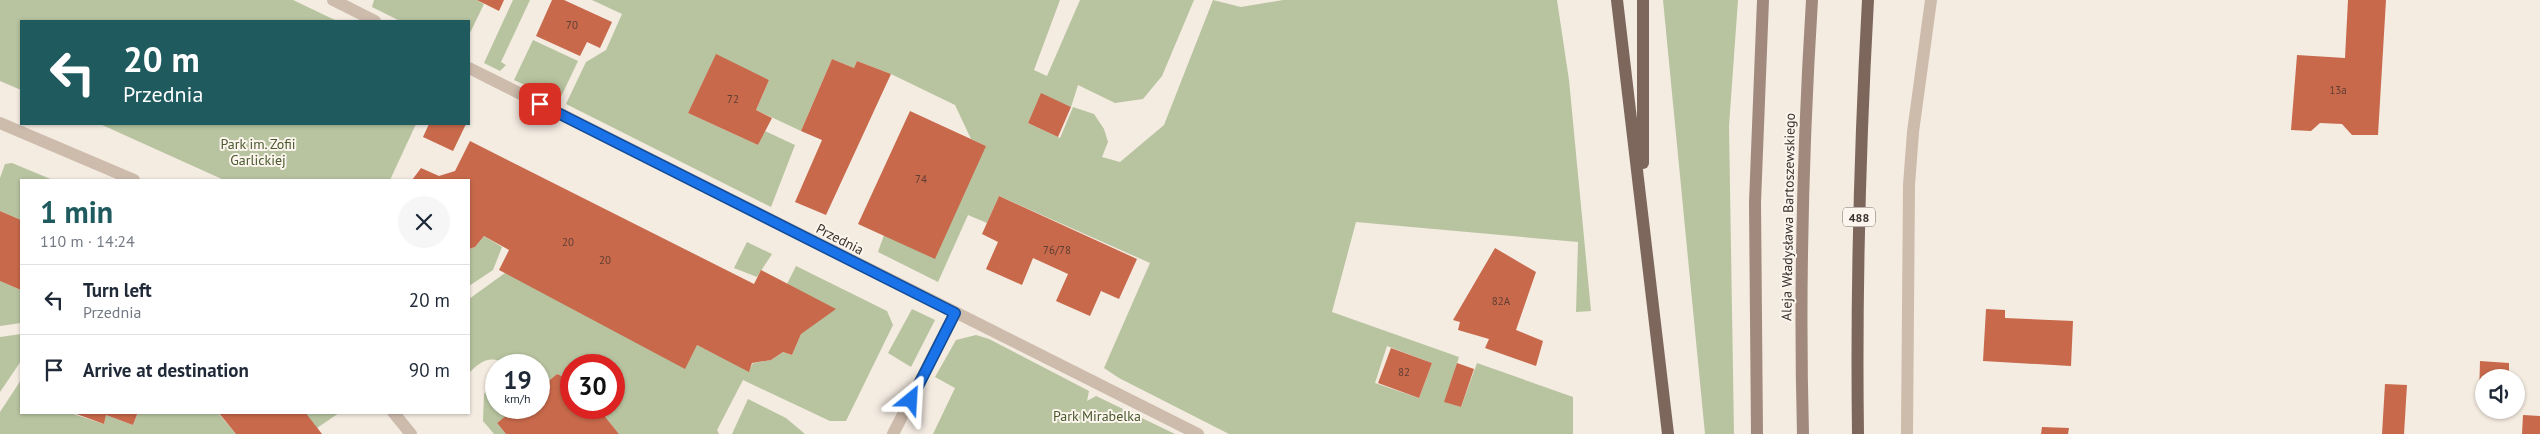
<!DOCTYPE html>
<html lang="en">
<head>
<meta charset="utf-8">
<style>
  body { margin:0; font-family:"PT Sans",sans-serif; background:#f6f6f7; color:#1f2937; height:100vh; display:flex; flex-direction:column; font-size:19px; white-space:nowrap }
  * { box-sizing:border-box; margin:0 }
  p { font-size:16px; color:#747a83 }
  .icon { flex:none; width:28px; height:28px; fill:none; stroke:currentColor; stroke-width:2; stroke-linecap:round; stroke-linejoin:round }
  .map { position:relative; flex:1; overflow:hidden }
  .details { position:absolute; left:20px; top:179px; width:450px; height:235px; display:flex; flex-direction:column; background:#fff; border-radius:0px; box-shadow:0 1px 4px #0004 }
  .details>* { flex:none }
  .hud { position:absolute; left:20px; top:20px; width:450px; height:105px; border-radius:0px; box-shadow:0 1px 4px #0004; background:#1f5a5e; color:#fff; overflow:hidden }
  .controls { position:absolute; left:2475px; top:369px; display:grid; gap:10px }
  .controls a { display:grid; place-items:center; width:50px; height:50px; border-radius:50%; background:#fff; box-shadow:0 1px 4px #0004; font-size:25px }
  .speed { position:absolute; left:485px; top:354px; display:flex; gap:10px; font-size:25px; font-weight:700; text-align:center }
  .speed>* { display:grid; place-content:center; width:65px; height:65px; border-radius:50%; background:#fff; box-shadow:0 1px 4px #0004; line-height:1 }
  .speed small { font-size:12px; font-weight:400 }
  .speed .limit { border:8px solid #d22; background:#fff; color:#111 }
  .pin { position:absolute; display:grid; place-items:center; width:42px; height:42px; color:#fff; margin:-21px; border-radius:10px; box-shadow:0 2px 8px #0006 }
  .me { position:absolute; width:55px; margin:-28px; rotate:27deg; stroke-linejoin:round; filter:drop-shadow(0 0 4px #0008) }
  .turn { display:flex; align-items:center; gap:18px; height:105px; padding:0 20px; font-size:22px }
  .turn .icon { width:65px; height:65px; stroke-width:2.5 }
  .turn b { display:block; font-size:35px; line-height:42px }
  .round { display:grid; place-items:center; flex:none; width:52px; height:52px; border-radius:26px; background:#f6f6f7 }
  .overview { display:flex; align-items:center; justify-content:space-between; height:85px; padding:0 20px }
  h1 { font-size:30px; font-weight:800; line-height:38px; color:#1f5a5e }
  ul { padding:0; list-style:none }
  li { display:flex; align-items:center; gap:15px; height:70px; padding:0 20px; border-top:1px solid #e0e1e3 }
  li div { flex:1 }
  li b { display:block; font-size:19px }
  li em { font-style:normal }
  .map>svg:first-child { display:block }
</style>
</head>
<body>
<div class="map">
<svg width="2540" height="434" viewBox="0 0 2540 434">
  <rect width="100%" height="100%" fill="#f4ebe1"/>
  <g fill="#b8c4a0" fill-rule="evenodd">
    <polygon points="0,0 293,0 337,21 21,21 21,90 0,81"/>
    <polygon points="374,0 477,0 484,4 469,35 469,21 400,21 372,7"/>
    <polygon points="513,0 530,0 501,62 506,65 500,71 484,63"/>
    <path d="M 592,0 L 1060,0 L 1034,70 L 1047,76 L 1080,0 L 1194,0 L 1162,76 L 1143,99 L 1115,103 L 1078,85 L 1071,107 L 1041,94 L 1028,123 L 1060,138 L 1073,107 L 1094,114 L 1104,129 L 1108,142 L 1102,157 L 1120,162 L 1164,125 L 1213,0 L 1241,7 L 1283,0 L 1557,0 L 1569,80 L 1591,311 L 1576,312 L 1578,242 L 1356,222 L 1332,312 L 1459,357 L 1445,402 L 1461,407 L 1477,363 L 1573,397 L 1573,434 L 1229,434 L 1119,378 L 1104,368 L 1150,263 L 999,196 L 987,223 L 968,215 L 938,282 L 878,252 L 884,235 L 986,146 L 971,139 L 955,105 L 891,74 L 857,61 L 854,68 L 832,59 L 801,131 L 756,110 L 769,80 L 716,55 L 688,113 L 758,145 L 765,131 L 795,145 L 771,207 L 566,104 L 586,62 L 606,50 L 622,14 ZM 1387,346 L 1432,363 L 1419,398 L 1375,383 Z"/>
    <polygon points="1663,0 1738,0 1729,126 1734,434 1705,434"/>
    <polygon points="533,40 578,61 559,101 514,80"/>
    <polygon points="100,124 416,124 390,180 224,180"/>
    <polygon points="12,163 53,180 21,180 21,220 0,211 0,178 5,164"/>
    <polygon points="484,236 502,247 493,270 469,286 469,249 475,247"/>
    <polygon points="747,242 772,254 757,277 734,268"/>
    <path d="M 796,266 L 887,311 L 893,325 L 846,421 L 830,421 L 743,380 L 717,430 L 719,434 L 619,434 L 598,408 L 614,408 L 614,365 L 571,365 L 571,380 L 557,374 L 540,388 L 539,365 C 531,365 522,367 515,365 C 492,359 488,354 469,373 L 469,299 L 505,273 L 697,345 L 749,371 L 753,363 L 771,360 L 783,352 L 792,355 L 801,334 L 787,284 Z"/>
    <polygon points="0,281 21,290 21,323 0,326"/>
    <polygon points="912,309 935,320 911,367 888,353"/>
    <polygon points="21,334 21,361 0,392 0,337"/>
    <polygon points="976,335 989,339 1089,391 1087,401 1096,396 1175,434 933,434 955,388 935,377 956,340"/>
    <polygon points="21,380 21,412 70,413 104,424 106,415 133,425 138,413 218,413 236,434 0,434 0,412"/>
    <polygon points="496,383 496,408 518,408 497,423 506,434 494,434 483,421 484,394 491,384"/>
    <polygon points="748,399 786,418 805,434 732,434"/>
    <polygon points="305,413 339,413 317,428"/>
  </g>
  <g fill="#c8694b">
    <polygon points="477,0 504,0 499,11"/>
    <polygon points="552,0 564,0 612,22 600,48 587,42 580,56 536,36"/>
    <polygon points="2348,0 2386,0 2378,135 2352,135 2342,124 2320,123 2311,131 2291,130 2297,55 2345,58"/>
    <polygon points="716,54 769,80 756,110 772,118 758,145 688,113"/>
    <polygon points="832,59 854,68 857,61 891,74 826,215 795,202 822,140 801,131"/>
    <polygon points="1041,93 1071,107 1058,137 1028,123"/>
    <polygon points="910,111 986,146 935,259 858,224"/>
    <polygon points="429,124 466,124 453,151 423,137"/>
    <polygon points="470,141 754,284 761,270 836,309 801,334 792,355 783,352 771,360 752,363 749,372 697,345 685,369 499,270 509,250 484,236 475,247 469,249 469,180 412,180 421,168 439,176 455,171"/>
    <polygon points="999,196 1137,259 1119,299 1101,291 1090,316 1056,301 1068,274 1033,258 1022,285 986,269 998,242 982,234"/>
    <polygon points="0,211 21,220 21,290 0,281"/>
    <polygon points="1495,248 1536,272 1516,330 1543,341 1536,366 1485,348 1489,339 1458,330 1460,322 1453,320"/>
    <polygon points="1986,309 2005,310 2005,318 2073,321 2071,366 1983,361"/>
    <polygon points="1391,348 1432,363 1419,398 1378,383"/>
    <polygon points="2480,361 2509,363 2509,378 2484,378 2484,398 2479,398"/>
    <polygon points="1457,363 1474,369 1461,407 1444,402"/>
    <polygon points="557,374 571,380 571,408 598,408 619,434 506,434 497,423 516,408 539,408 539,389"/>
    <polygon points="2385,384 2407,385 2404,434 2382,434"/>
    <polygon points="71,412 138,412 133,425 106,415 104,424"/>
    <polygon points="218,412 305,412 322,434 236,434"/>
    <polygon points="2523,415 2540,416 2540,434 2522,434"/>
    <polygon points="2042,427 2069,428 2068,434 2041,434"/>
  </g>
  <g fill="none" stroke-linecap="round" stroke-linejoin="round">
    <g stroke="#cdbbac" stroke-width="12">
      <polyline points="333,0 375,21"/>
      <polyline points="469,68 1198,434"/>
      <polyline points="0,123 134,180"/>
      <polyline points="393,412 411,434"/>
      <polyline points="893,434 955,313"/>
      <polyline points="1907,434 1909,185 1913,132 1931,0"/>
    </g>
    <g stroke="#a18a7d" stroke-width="12">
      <polyline points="1757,434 1755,202 1763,0"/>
      <path d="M 1803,434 C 1799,289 1803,145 1812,0"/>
    </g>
    <g stroke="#7d675c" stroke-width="12">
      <polyline points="1617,0 1668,434"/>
      <polyline points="1643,163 1643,0"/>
      <path d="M 1858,434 C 1856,289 1860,145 1868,0"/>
    </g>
  </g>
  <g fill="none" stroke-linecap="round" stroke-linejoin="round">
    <defs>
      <polyline id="route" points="540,104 955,313 911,400"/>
    </defs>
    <use href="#route" stroke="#114b97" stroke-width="12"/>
    <use href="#route" stroke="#1a73e8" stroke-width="9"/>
  </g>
  <g text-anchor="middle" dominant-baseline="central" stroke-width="4" stroke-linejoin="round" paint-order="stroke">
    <g font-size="11" fill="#5e3e33">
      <text x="572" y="25">70</text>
      <text x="2338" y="90">13a</text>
      <text x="733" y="99">72</text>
      <text x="921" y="179">74</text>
      <text x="568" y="242">20</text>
      <text x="1057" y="250">76/78</text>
      <text x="605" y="260">20</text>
      <text x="1501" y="301">82A</text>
      <text x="1404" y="372">82</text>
    </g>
    <rect fill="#fbf5ee" stroke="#756b66" stroke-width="1" x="1843" y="207.5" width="32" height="19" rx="4"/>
    <g font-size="12" font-weight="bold" fill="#3b302b">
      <text x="1859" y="217">488</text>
    </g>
    <g font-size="14" fill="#4a5a2e" stroke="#fbf5ee">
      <text x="258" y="144">Park im. Zofii<tspan x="258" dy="16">Garlickiej</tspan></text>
      <text x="1097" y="416">Park Mirabelka</text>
    </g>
    <g font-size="14" fill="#3b302b" stroke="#fbf5ee">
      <text transform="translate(1788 217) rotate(-89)">Aleja Władysława Bartoszewskiego</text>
      <text transform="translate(840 239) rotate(27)">Przednia</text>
    </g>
  </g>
</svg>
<div class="controls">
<a><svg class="icon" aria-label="sound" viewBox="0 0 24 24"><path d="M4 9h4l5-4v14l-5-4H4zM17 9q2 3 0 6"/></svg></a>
</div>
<div class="speed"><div>19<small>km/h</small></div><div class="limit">30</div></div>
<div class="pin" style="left:540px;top:104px;background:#d93025"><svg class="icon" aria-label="arrive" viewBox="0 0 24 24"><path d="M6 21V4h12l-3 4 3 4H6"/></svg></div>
<svg class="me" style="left:911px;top:400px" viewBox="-20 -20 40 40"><path d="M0-17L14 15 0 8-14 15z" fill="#1a73e8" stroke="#fff" stroke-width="4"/></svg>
<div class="hud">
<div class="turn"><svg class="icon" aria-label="left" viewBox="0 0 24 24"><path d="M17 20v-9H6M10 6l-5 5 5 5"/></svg><div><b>20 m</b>Przednia</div></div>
</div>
<section class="details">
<div class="overview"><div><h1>1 min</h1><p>110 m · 14:24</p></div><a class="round"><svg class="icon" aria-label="close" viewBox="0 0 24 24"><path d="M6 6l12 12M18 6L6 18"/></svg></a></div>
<ul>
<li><svg class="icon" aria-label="left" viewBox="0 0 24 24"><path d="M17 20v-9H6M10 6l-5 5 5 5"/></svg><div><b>Turn left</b><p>Przednia</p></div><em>20 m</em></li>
<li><svg class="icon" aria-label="arrive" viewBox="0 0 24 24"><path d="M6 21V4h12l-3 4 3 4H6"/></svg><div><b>Arrive at destination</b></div><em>90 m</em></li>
</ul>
</section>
</div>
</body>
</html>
